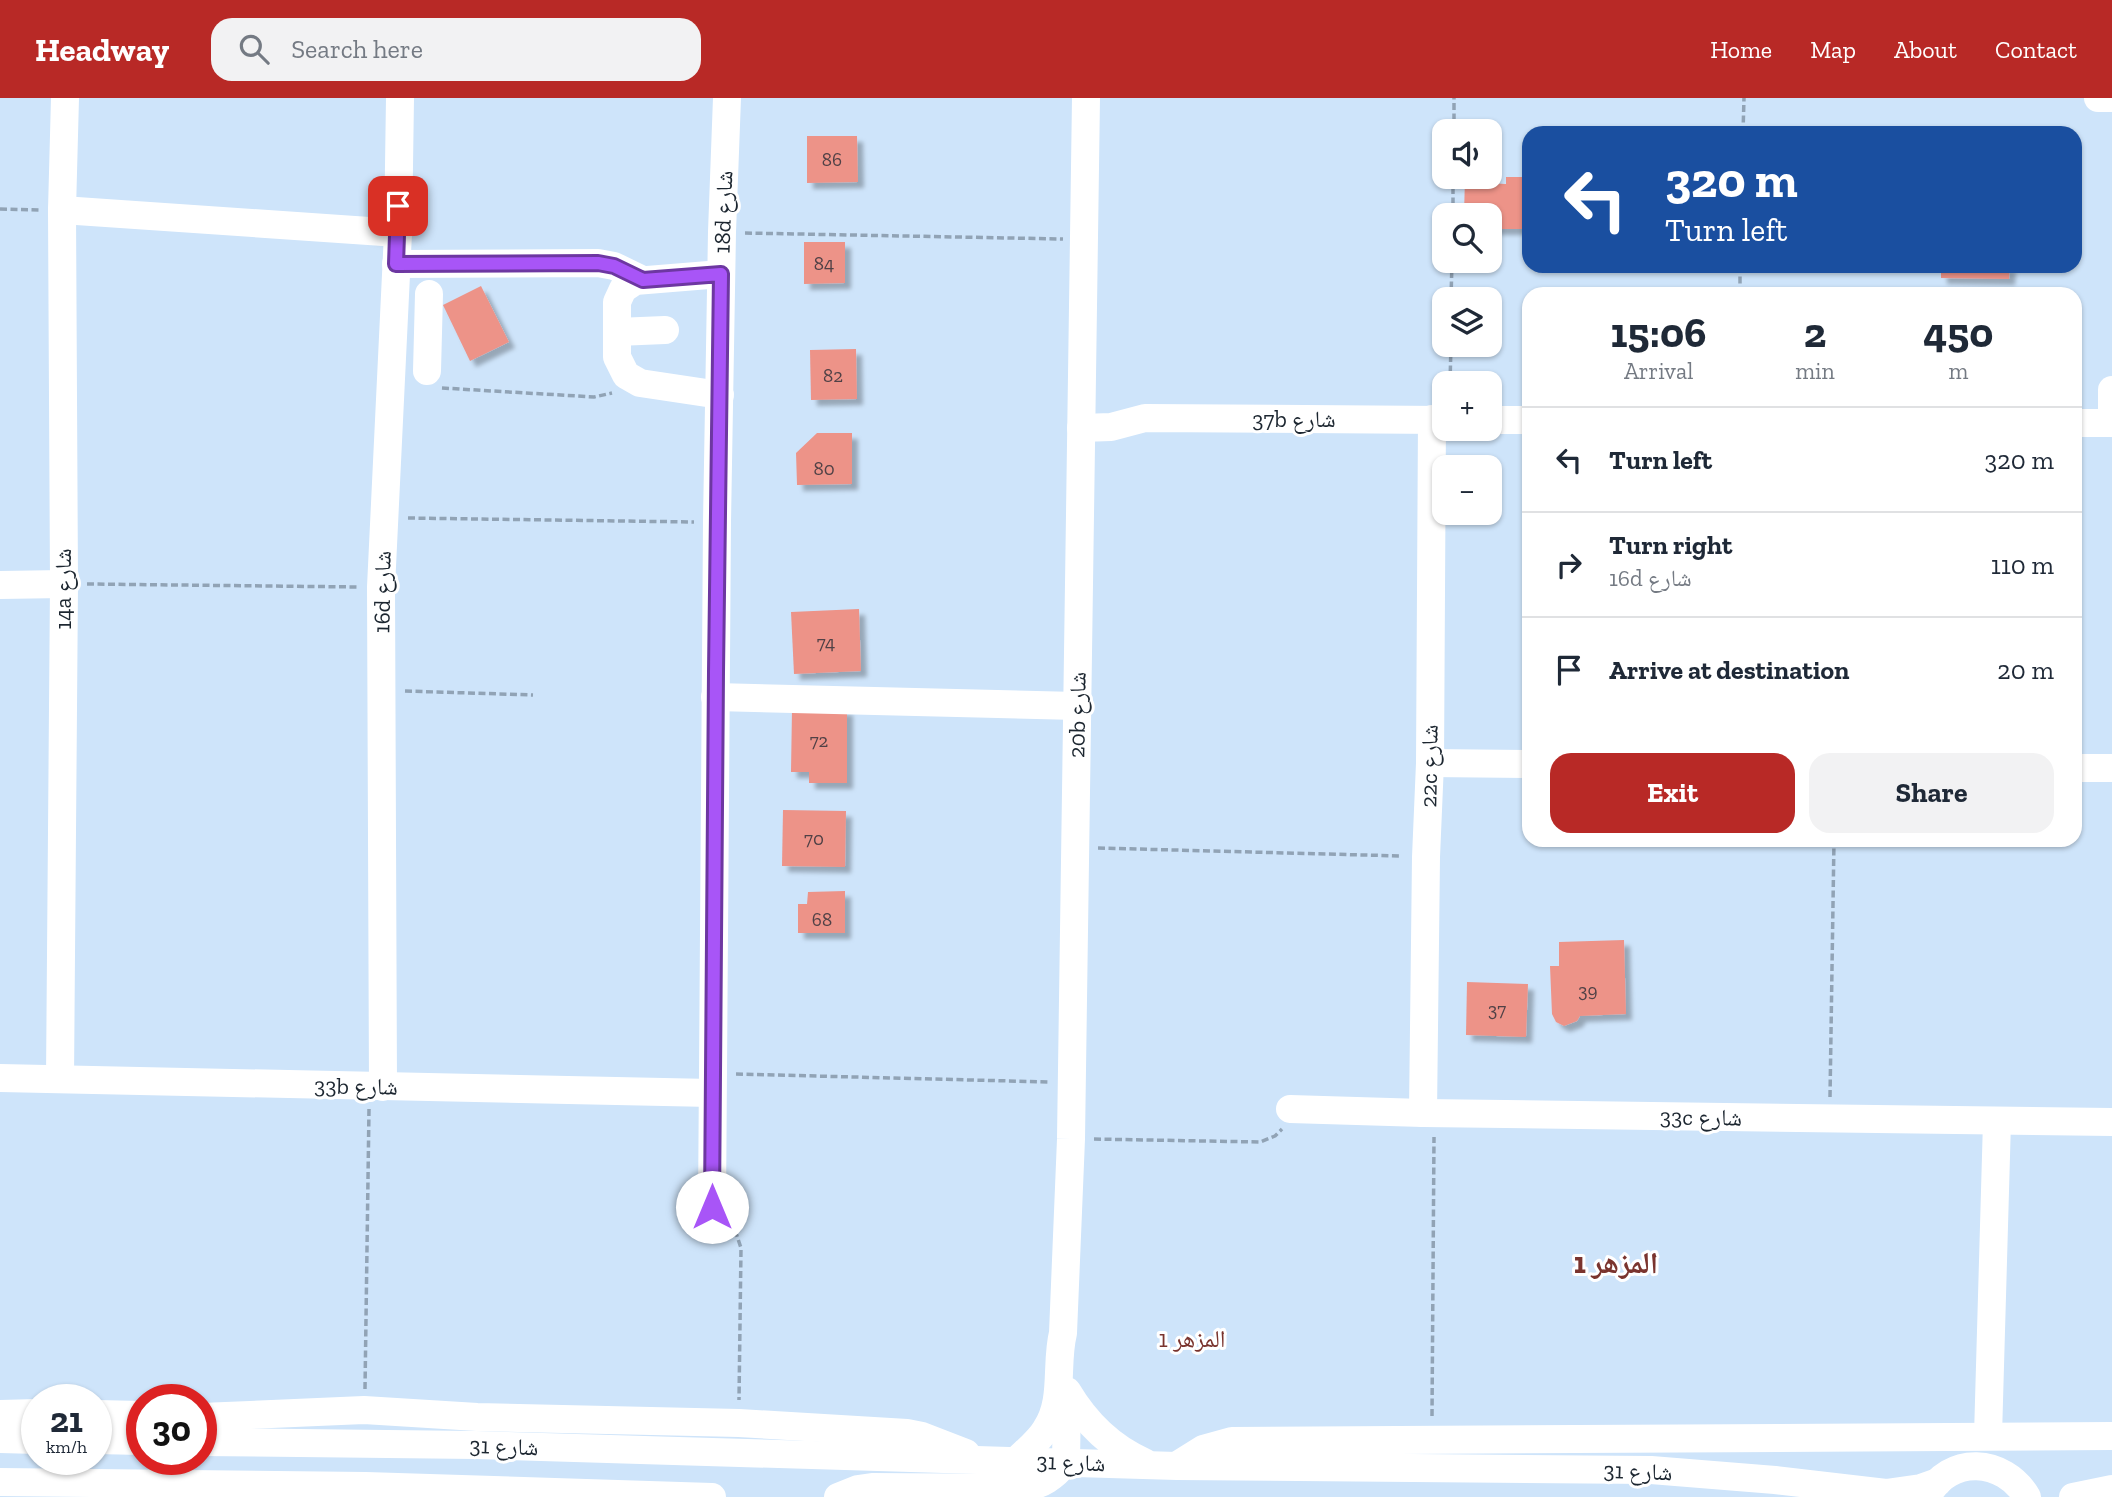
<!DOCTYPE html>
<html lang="en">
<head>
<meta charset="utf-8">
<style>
  body { margin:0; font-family:"Zilla Slab","Noto Naskh Arabic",serif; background:#f2f2f3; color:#1f2937; height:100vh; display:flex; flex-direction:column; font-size:26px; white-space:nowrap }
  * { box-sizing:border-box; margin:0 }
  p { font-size:23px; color:#747a83 }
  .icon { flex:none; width:38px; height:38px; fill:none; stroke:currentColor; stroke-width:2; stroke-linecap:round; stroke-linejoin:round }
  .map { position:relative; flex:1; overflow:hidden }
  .side { position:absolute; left:1522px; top:189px; width:560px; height:560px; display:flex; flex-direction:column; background:#fff; border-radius:21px; box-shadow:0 2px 5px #0004 }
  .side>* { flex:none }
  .top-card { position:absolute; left:1522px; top:28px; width:560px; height:147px; border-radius:21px; box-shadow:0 2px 5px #0004; background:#1a4fa0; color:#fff; overflow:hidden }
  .controls { position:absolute; left:1432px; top:21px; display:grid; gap:14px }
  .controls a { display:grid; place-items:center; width:70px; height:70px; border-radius:14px; background:#fff; box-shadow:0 2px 5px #0004; font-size:35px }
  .speed { position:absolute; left:21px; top:1286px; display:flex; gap:14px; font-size:35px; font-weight:700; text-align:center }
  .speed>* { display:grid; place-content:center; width:91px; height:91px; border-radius:50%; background:#fff; box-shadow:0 2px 5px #0004; line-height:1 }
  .speed small { font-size:18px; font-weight:400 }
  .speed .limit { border:10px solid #d22; background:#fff; color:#111 }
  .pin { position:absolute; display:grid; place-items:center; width:60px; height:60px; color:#fff; margin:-30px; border-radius:14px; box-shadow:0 4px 10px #0006 }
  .me { position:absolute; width:77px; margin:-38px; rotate:0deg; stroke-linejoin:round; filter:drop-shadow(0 0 5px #0008) }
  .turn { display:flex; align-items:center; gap:24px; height:147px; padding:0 28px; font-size:32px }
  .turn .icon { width:91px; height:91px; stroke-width:2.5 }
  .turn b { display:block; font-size:49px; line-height:60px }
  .eta { display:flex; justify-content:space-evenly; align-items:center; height:119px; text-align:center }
  .eta b { font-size:42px; font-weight:700; line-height:49px }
  .action { display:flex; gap:14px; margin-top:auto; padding:14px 28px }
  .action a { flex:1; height:80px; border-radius:21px; background:#b82926; color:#fff; font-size:28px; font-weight:700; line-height:80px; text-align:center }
  .action a+a { background:#f2f2f3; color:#1f2937 }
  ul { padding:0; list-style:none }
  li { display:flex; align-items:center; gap:21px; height:105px; padding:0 28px; border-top:2px solid #e0e1e3 }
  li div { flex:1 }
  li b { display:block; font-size:26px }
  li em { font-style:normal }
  header { display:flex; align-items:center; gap:42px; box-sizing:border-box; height:98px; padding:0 35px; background:#b82926; color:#fff }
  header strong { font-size:33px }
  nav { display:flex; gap:38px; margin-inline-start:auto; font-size:24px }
  .search { width:490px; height:63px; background:#f2f2f3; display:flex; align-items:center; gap:18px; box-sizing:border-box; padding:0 24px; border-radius:21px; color:#747a83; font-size:26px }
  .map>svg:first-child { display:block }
</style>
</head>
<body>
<header>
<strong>Headway</strong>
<div class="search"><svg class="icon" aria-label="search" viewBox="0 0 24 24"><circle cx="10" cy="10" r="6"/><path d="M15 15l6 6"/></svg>Search here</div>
<nav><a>Home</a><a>Map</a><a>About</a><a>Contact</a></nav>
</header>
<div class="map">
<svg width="2112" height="1399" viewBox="0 0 2112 1399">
  <defs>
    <filter id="shadow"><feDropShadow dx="6" dy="6" stdDeviation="2" flood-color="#0004"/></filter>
  </defs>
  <rect width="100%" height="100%" fill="#cee4fa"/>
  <g fill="#ed9388" filter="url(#shadow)">
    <polygon points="807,38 857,38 858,84 807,85"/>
    <polygon points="1465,79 1487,79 1487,85 1506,86 1506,79 1530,79 1530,131 1489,131 1489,117 1464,117"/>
    <polygon points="804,144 845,144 845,185 804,186"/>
    <polygon points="1941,168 2010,168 2009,181 1941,180"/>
    <polygon points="481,188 509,244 470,263 443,207"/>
    <polygon points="856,251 857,301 811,302 810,252"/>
    <polygon points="817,335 852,335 852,386 797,387 796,355"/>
    <polygon points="859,511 861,573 794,576 791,514"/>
    <polygon points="792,611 847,611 847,685 809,685 809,674 791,674"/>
    <polygon points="783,712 846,713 845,769 782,768"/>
    <polygon points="845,793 845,835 798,835 798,806 807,806 808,794"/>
    <polygon points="1624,842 1626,916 1580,918 1577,923 1564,928 1556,924 1552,916 1550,868 1559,868 1559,844"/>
    <polygon points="1467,884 1528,886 1526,939 1466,937"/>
  </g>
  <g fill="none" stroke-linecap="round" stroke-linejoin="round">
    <g stroke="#91a3b5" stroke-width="3.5" stroke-dasharray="7 3.5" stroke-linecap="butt">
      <polyline points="1454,33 1454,0"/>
      <polyline points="1743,35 1744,0"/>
      <polyline points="0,111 40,112"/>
      <polyline points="1453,117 1453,79"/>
      <polyline points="745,135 1063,141"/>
      <polyline points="1740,196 1740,168"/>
      <polyline points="1451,201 1452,163"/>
      <polyline points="1450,285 1451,247"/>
      <polyline points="442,290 594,299 612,295"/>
      <polyline points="408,420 694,424"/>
      <polyline points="87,486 359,489"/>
      <polyline points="405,593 533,597"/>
      <polyline points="1098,750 1402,758"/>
      <polyline points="736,976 1050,984"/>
      <polyline points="1830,999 1834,742"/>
      <polyline points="1094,1041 1260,1044 1275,1038 1282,1031"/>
      <polyline points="725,1127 736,1135 741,1150 739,1302"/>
      <polyline points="365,1291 369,1011"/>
      <polyline points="1432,1318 1434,1039"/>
    </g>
    <g stroke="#fff" stroke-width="28">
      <polyline points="2098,0 2112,0"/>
      <polyline points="62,112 398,135"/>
      <polyline points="396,166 598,165 614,168 643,182"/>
      <polyline points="617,234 665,232"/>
      <polyline points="427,273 429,196"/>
      <polyline points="720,297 640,285 626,277 617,259 617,204 623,191 635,183 721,176"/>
      <polyline points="1489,322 1530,322"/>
      <polyline points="2076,325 2112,325"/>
      <polyline points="2112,325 2112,292"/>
      <polyline points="1081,330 1111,329 1145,320 1444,322"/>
      <polyline points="0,487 64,486"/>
      <polyline points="715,599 1077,608"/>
      <polyline points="1430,665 1530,666"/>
      <polyline points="2076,670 2112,670"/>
      <polyline points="0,980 712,995"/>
      <polyline points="60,981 64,486 62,112 65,0"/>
      <polyline points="383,989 381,489 398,135 400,0"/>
      <polyline points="1290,1011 1423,1015 2112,1024"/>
      <polyline points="1423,1015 1426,759 1430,665 1432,321"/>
      <polyline points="712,1109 717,424 722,134 727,0"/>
      <path d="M 1067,1293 C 1086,1325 1110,1349 1144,1364"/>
      <polyline points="0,1316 37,1315"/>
      <polyline points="96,1316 142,1317"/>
      <polyline points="201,1319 364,1312 477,1319 739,1325 907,1335 922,1338 966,1355"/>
      <polyline points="1988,1338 1997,1023"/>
      <polyline points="0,1341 37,1342"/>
      <polyline points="96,1342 142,1343"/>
      <polyline points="201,1344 476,1347 1177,1368 1651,1372 1775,1382 1886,1395 1921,1390 1938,1384"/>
      <path d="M 1016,1363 C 1026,1353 1039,1343 1046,1331 C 1065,1302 1055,1267 1063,1235 L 1071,1041 L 1086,0"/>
      <polyline points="1066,1364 1067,1297"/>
      <polyline points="1179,1366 1203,1351 1232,1343 2112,1338"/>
      <polyline points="0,1384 366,1388 712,1399"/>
      <path d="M 838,1399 L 858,1391 L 872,1389 L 1023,1390 C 1042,1387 1054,1379 1066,1364"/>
      <path d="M 1927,1399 C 1949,1356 2004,1360 2027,1399"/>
      <polyline points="2073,1399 2112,1391"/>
    </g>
  </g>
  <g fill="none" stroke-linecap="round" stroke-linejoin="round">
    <defs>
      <polyline id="route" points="398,108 396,166 598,165 614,168 643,182 721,176 716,574 712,1109"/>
    </defs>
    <use href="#route" stroke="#6d37a1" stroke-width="18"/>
    <use href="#route" stroke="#a855f7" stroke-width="12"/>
  </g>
  <g text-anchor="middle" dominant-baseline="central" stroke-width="6" stroke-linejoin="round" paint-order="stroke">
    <g font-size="19" fill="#504146">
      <text x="832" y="61">86</text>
      <text x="824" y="165">84</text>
      <text x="833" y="277">82</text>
      <text x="824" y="370">80</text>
      <text x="826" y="544">74</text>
      <text x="819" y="642">72</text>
      <text x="814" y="740">70</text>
      <text x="822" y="821">68</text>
      <text x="1588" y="892">39</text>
      <text x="1497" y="911">37</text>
    </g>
    <g font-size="23" fill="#1c2630" stroke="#fff">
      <text transform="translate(723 114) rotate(-88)">18d شارع</text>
      <text x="1294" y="321">37b شارع</text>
      <text transform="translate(63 491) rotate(-90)">14a شارع</text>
      <text transform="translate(382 494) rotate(-89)">16d شارع</text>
      <text transform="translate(1077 617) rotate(-89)">20b شارع</text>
      <text transform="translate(1429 668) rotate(-89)">22c شارع</text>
      <text transform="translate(356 988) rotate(1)">33b شارع</text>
      <text transform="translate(1701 1019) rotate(1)">33c شارع</text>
      <text transform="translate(504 1348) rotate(2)">شارع 31</text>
      <text transform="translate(1071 1364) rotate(2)">شارع 31</text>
      <text transform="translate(1638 1373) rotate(2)">شارع 31</text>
    </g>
    <g font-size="24" fill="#7a342e" stroke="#fff">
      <text x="1192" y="1240">المزهر 1</text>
    </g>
    <g font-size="30" font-weight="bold" fill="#7a342e" stroke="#fff">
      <text x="1616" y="1165">المزهر 1</text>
    </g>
  </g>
</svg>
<div class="controls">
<a><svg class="icon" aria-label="sound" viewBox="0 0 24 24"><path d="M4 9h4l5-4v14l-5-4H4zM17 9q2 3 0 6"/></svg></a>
<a><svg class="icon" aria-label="search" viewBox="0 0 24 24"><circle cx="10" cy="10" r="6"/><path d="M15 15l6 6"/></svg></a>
<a><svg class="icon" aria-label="layers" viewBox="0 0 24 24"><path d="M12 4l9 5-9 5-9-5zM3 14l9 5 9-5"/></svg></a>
<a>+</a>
<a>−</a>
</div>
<div class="speed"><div>21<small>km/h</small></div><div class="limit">30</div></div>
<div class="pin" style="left:398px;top:108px;background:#d93025"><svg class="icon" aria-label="arrive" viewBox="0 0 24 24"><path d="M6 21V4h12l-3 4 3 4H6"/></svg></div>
<svg class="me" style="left:712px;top:1109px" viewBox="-20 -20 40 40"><circle r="19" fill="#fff"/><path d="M0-13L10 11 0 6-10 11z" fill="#a855f7"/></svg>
<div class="top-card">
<div class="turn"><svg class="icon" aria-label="left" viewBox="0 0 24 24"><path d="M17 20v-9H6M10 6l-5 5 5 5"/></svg><div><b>320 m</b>Turn left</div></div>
</div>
<section class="side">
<div class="eta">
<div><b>15:06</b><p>Arrival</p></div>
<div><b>2</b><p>min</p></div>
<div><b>450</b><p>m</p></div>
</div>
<ul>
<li><svg class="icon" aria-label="left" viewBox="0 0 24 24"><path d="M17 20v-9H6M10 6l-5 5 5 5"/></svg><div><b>Turn left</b></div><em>320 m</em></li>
<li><svg class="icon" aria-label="right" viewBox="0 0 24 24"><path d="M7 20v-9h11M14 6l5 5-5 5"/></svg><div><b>Turn right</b><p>16d شارع</p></div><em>110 m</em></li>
<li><svg class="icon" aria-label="arrive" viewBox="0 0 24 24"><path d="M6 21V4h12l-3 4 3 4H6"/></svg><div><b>Arrive at destination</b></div><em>20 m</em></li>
</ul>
<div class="action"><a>Exit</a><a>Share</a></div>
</section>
</div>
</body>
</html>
